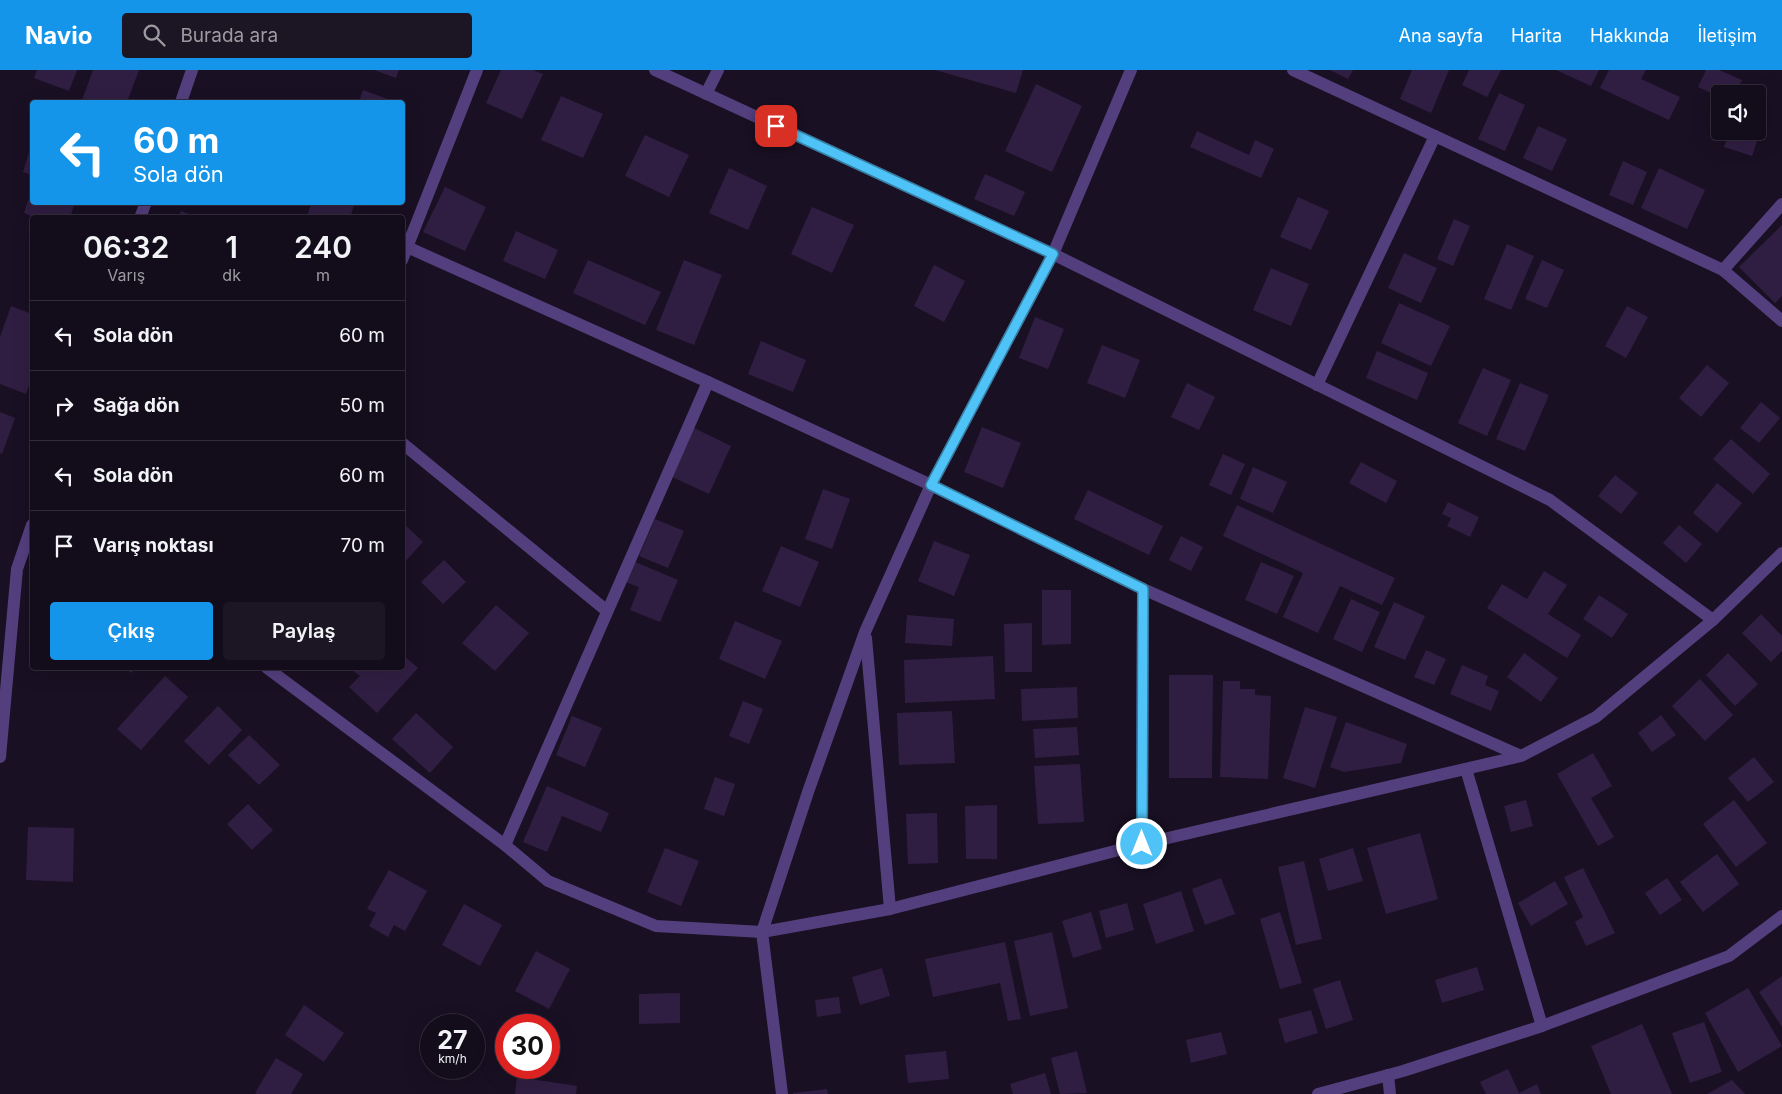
<!DOCTYPE html>
<html lang="tr">
<head>
<meta charset="utf-8">
<style>
  body { margin:0; font-family:Inter,sans-serif; background:#1c1523; color:#f1f3f6; height:100vh; display:flex; flex-direction:column; font-size:19px; white-space:nowrap }
  * { box-sizing:border-box; margin:0 }
  p { font-size:16px; color:#9d9ba2 }
  .icon { flex:none; width:28px; height:28px; fill:none; stroke:currentColor; stroke-width:2; stroke-linecap:round; stroke-linejoin:round }
  .map { position:relative; flex:1; overflow:hidden }
  .sheet { position:absolute; left:30px; top:145px; width:375px; height:455px; display:flex; flex-direction:column; background:#130c1a; border-radius:5px; box-shadow:0 5px 20px #0002,0 0 0 1px #322c39 }
  .sheet>* { flex:none }
  .hud { position:absolute; left:30px; top:30px; width:375px; height:105px; border-radius:5px; box-shadow:0 5px 20px #0002,0 0 0 1px #322c39; background:#1495e9; color:#fff; overflow:hidden }
  .buttons { position:absolute; left:1711px; top:15px; display:grid; gap:10px }
  .buttons a { display:grid; place-items:center; width:55px; height:55px; border-radius:5px; background:#130c1a; box-shadow:0 5px 20px #0002,0 0 0 1px #322c39; font-size:25px }
  .speed { position:absolute; left:420px; top:944px; display:flex; gap:10px; font-size:25px; font-weight:700; text-align:center }
  .speed>* { display:grid; place-content:center; width:65px; height:65px; border-radius:50%; background:#130c1a; box-shadow:0 5px 20px #0002,0 0 0 1px #322c39; line-height:1 }
  .speed small { font-size:12px; font-weight:400 }
  .speed .limit { border:8px solid #d22; background:#fff; color:#111 }
  .pin { position:absolute; display:grid; place-items:center; width:42px; height:42px; color:#fff; margin:-21px; border-radius:10px; box-shadow:0 2px 8px #0006 }
  .me { position:absolute; width:55px; margin:-28px; rotate:0deg; stroke-linejoin:round; filter:drop-shadow(0 0 4px #0008) }
  .turn { display:flex; align-items:center; gap:18px; height:105px; padding:0 20px; font-size:22px }
  .turn .icon { width:65px; height:65px; stroke-width:2.5 }
  .turn b { display:block; font-size:35px; line-height:42px }
  .eta { display:flex; justify-content:space-evenly; align-items:center; height:85px; text-align:center }
  .eta b { font-size:30px; font-weight:600; line-height:35px }
  .cta { display:flex; gap:10px; margin-top:auto; padding:10px 20px }
  .cta a { flex:1; height:58px; border-radius:5px; background:#1495e9; color:#fff; font-size:20px; font-weight:600; line-height:58px; text-align:center }
  .cta a+a { background:#1c1523; color:#f1f3f6 }
  ul { padding:0; list-style:none }
  li { display:flex; align-items:center; gap:15px; height:70px; padding:0 20px; border-top:1px solid #322c39 }
  li div { flex:1 }
  li b { display:block; font-size:19px }
  li em { font-style:normal }
  header { display:flex; align-items:center; gap:30px; box-sizing:border-box; height:70px; padding:0 25px; background:#1495e9; color:#fff }
  header strong { font-size:24px }
  nav { display:flex; gap:28px; margin-inline-start:auto; font-size:18px }
  .search { width:350px; height:45px; background:#1c1523; display:flex; align-items:center; gap:12px; box-sizing:border-box; padding:0 18px; border-radius:5px; color:#9d9ba2; font-size:19px }
  .map>svg:first-child { display:block }
</style>
</head>
<body>
<header>
<strong>Navio</strong>
<div class="search"><svg class="icon" aria-label="search" viewBox="0 0 24 24"><circle cx="10" cy="10" r="6"/><path d="M15 15l6 6"/></svg>Burada ara</div>
<nav><a>Ana sayfa</a><a>Harita</a><a>Hakkında</a><a>İletişim</a></nav>
</header>
<div class="map">
<svg width="1782" height="1024" viewBox="0 0 1782 1024">
  <rect width="100%" height="100%" fill="#191023"/>
  <g fill="#301e42">
    <polygon points="37,0 77,0 69,21 34,8"/>
    <polygon points="93,0 139,0 127,32 90,32 82,30"/>
    <polygon points="374,0 399,0 396,8"/>
    <polygon points="501,0 533,0 543,4 522,49 486,33"/>
    <polygon points="935,0 1023,0 1016,23"/>
    <polygon points="1330,0 1353,0 1348,9"/>
    <polygon points="1412,0 1449,0 1431,43 1400,29"/>
    <polygon points="1469,0 1501,0 1487,27 1462,15"/>
    <polygon points="1556,0 1599,0 1591,16"/>
    <polygon points="1609,0 1646,0 1641,9 1680,27 1669,50 1600,18"/>
    <polygon points="1706,0 1719,0 1742,10 1735,24 1720,24 1720,27 1698,17"/>
    <polygon points="1036,14 1082,36 1052,102 1005,81"/>
    <polygon points="363,20 393,31 392,32 359,32"/>
    <polygon points="1499,23 1525,35 1505,81 1478,69"/>
    <polygon points="561,26 603,44 583,88 541,70"/>
    <polygon points="1758,54 1762,56 1752,86 1724,77 1730,61 1758,61"/>
    <polygon points="1538,56 1567,69 1552,101 1523,88"/>
    <polygon points="1197,61 1249,85 1255,70 1274,79 1261,108 1190,77"/>
    <polygon points="645,65 689,85 669,127 625,106"/>
    <polygon points="32,72 32,105 23,102"/>
    <polygon points="1623,91 1647,102 1633,135 1609,125"/>
    <polygon points="729,98 767,116 748,160 709,143"/>
    <polygon points="1659,98 1705,120 1687,159 1641,138"/>
    <polygon points="985,104 1025,122 1014,146 974,129"/>
    <polygon points="445,117 486,137 465,181 423,162"/>
    <polygon points="32,119 32,132 75,132 70,148 36,148 24,143"/>
    <polygon points="1298,127 1329,141 1311,180 1280,167"/>
    <polygon points="312,132 355,132 350,148 306,148"/>
    <polygon points="812,137 854,155 832,203 791,184"/>
    <polygon points="181,141 197,147 197,148 178,148"/>
    <polygon points="1454,149 1470,156 1453,196 1437,189"/>
    <polygon points="1782,155 1782,226 1775,233 1739,197"/>
    <polygon points="516,161 558,180 545,209 503,191"/>
    <polygon points="1507,174 1534,186 1511,240 1484,229"/>
    <polygon points="1404,183 1437,198 1421,233 1388,218"/>
    <polygon points="588,190 661,222 645,255 573,223"/>
    <polygon points="684,190 722,205 694,275 656,260"/>
    <polygon points="1542,190 1564,200 1547,238 1525,229"/>
    <polygon points="934,195 965,211 944,252 914,236"/>
    <polygon points="1271,198 1309,214 1291,256 1253,240"/>
    <polygon points="1399,233 1450,256 1431,296 1381,273"/>
    <polygon points="11,236 32,244 32,306 26,324 0,314 0,267"/>
    <polygon points="1627,236 1648,247 1626,288 1605,276"/>
    <polygon points="1035,247 1064,259 1048,299 1019,288"/>
    <polygon points="761,271 806,290 793,322 748,304"/>
    <polygon points="1102,275 1140,290 1125,328 1087,313"/>
    <polygon points="1377,281 1428,303 1417,330 1366,308"/>
    <polygon points="1707,295 1729,313 1701,347 1679,328"/>
    <polygon points="1483,298 1511,310 1487,366 1458,353"/>
    <polygon points="1187,313 1215,327 1199,360 1171,347"/>
    <polygon points="1520,313 1549,325 1525,381 1496,369"/>
    <polygon points="1761,332 1780,348 1759,373 1740,358"/>
    <polygon points="0,342 15,348 2,384 0,383"/>
    <polygon points="692,357 731,376 709,424 670,406"/>
    <polygon points="982,357 1021,373 1003,418 964,402"/>
    <polygon points="1731,369 1770,404 1753,424 1713,389"/>
    <polygon points="1223,384 1245,394 1231,425 1209,415"/>
    <polygon points="1361,392 1397,411 1386,433 1349,413"/>
    <polygon points="1253,397 1287,412 1273,443 1240,429"/>
    <polygon points="1615,405 1638,423 1621,444 1598,426"/>
    <polygon points="1717,413 1742,433 1717,463 1693,443"/>
    <polygon points="823,419 850,429 832,479 805,469"/>
    <polygon points="1088,420 1163,456 1149,485 1074,449"/>
    <polygon points="1448,432 1479,447 1470,467 1447,456 1451,448 1442,444"/>
    <polygon points="1237,435 1395,508 1382,535 1340,516 1318,563 1283,547 1303,503 1223,466"/>
    <polygon points="655,449 684,461 668,498 639,486"/>
    <polygon points="402,452 423,472 402,495"/>
    <polygon points="1679,455 1702,474 1686,493 1663,473"/>
    <polygon points="1181,466 1203,477 1191,501 1169,490"/>
    <polygon points="934,471 970,485 954,526 918,511"/>
    <polygon points="781,476 819,492 800,537 762,521"/>
    <polygon points="444,490 466,512 443,534 421,512"/>
    <polygon points="633,491 678,510 660,552 630,540 639,517 625,512"/>
    <polygon points="1261,492 1294,506 1277,544 1245,530"/>
    <polygon points="1544,501 1567,515 1548,544 1581,565 1567,588 1487,538 1502,514 1527,529"/>
    <polygon points="1042,520 1071,520 1071,574 1042,575"/>
    <polygon points="1599,525 1628,544 1612,568 1583,549"/>
    <polygon points="1351,529 1380,542 1362,582 1333,569"/>
    <polygon points="1394,532 1425,546 1405,590 1374,577"/>
    <polygon points="496,535 529,563 495,601 462,573"/>
    <polygon points="1761,544 1782,566 1782,581 1771,592 1742,563"/>
    <polygon points="907,545 954,549 952,576 905,573"/>
    <polygon points="735,551 782,571 765,609 719,589"/>
    <polygon points="1032,553 1032,602 1005,602 1004,554"/>
    <polygon points="1426,580 1446,589 1434,615 1414,607"/>
    <polygon points="1524,583 1558,608 1541,632 1507,607"/>
    <polygon points="1728,583 1758,614 1735,636 1706,605"/>
    <polygon points="402,584 418,598 377,643 349,617 360,606 352,600 355,598 402,598"/>
    <polygon points="993,586 995,629 905,633 904,590"/>
    <polygon points="1462,595 1488,606 1485,615 1499,621 1491,641 1450,624"/>
    <polygon points="125,598 136,598 131,603"/>
    <polygon points="1169,605 1213,605 1212,708 1169,708"/>
    <polygon points="165,606 188,627 141,680 117,659"/>
    <polygon points="1700,609 1733,645 1705,671 1672,636"/>
    <polygon points="1223,611 1240,611 1240,619 1255,619 1255,625 1271,626 1268,709 1220,707"/>
    <polygon points="1077,617 1078,648 1022,651 1021,619"/>
    <polygon points="743,631 763,639 749,674 729,666"/>
    <polygon points="218,636 242,660 209,695 184,671"/>
    <polygon points="1305,637 1337,647 1315,718 1283,708"/>
    <polygon points="952,641 955,693 899,695 897,643"/>
    <polygon points="416,643 453,677 430,703 392,669"/>
    <polygon points="1661,645 1676,665 1652,682 1638,663"/>
    <polygon points="572,646 602,658 585,697 556,685"/>
    <polygon points="1346,652 1407,674 1401,693 1344,702 1330,697"/>
    <polygon points="1077,657 1079,685 1035,688 1033,659"/>
    <polygon points="249,665 280,695 259,715 228,685"/>
    <polygon points="1593,683 1612,716 1591,728 1614,767 1598,776 1557,704"/>
    <polygon points="1754,687 1774,712 1748,732 1728,708"/>
    <polygon points="1080,694 1084,752 1038,754 1034,696"/>
    <polygon points="715,707 735,714 724,746 704,739"/>
    <polygon points="547,716 609,743 601,762 562,746 547,782 523,772"/>
    <polygon points="1526,730 1533,756 1511,762 1504,736"/>
    <polygon points="1734,730 1767,773 1736,797 1703,754"/>
    <polygon points="248,734 273,760 252,780 227,754"/>
    <polygon points="997,735 997,789 966,789 965,736"/>
    <polygon points="937,743 938,793 908,794 906,744"/>
    <polygon points="28,757 74,758 73,812 26,810"/>
    <polygon points="1420,763 1438,829 1386,844 1367,778"/>
    <polygon points="665,778 699,791 681,836 647,822"/>
    <polygon points="1353,778 1363,811 1328,821 1319,789"/>
    <polygon points="1717,784 1739,814 1703,842 1680,812"/>
    <polygon points="1304,791 1322,869 1296,875 1278,797"/>
    <polygon points="1583,798 1615,863 1586,876 1575,852 1583,847 1564,807"/>
    <polygon points="389,800 427,821 405,861 394,855 388,867 369,856 376,843 367,839"/>
    <polygon points="1221,808 1235,844 1205,855 1192,819"/>
    <polygon points="1667,808 1682,830 1660,845 1645,823"/>
    <polygon points="1555,811 1568,834 1531,856 1518,833"/>
    <polygon points="1181,821 1194,861 1156,874 1143,834"/>
    <polygon points="1127,833 1134,860 1106,868 1099,841"/>
    <polygon points="464,834 502,855 480,896 442,875"/>
    <polygon points="1091,842 1102,879 1073,888 1062,851"/>
    <polygon points="1280,842 1302,913 1280,919 1260,849"/>
    <polygon points="1052,862 1068,938 1030,946 1014,871"/>
    <polygon points="1005,872 1021,949 1008,951 1000,913 933,927 925,889"/>
    <polygon points="536,881 570,899 549,939 515,921"/>
    <polygon points="1477,897 1484,920 1442,933 1435,910"/>
    <polygon points="882,898 890,926 860,935 852,907"/>
    <polygon points="1782,906 1782,957 1759,922"/>
    <polygon points="1340,910 1353,950 1326,959 1313,919"/>
    <polygon points="1748,918 1782,976 1738,1002 1705,943"/>
    <polygon points="680,923 680,953 639,954 639,924"/>
    <polygon points="839,927 841,943 817,947 815,930"/>
    <polygon points="304,935 344,963 324,992 285,965"/>
    <polygon points="1311,940 1318,963 1285,973 1278,949"/>
    <polygon points="1704,952 1722,1002 1690,1013 1672,963"/>
    <polygon points="1642,954 1672,1024 1611,1024 1591,976"/>
    <polygon points="1221,962 1227,984 1191,993 1186,970"/>
    <polygon points="946,981 949,1009 908,1013 905,985"/>
    <polygon points="1077,981 1087,1023 1060,1024 1051,988"/>
    <polygon points="276,988 303,1004 291,1024 257,1024 255,1023"/>
    <polygon points="1508,999 1519,1023 1537,1014 1541,1024 1486,1024 1480,1012"/>
    <polygon points="1045,1003 1051,1024 1013,1024 1010,1014"/>
    <polygon points="517,1007 577,1016 576,1024 515,1024"/>
    <polygon points="1732,1010 1745,1024 1707,1024"/>
    <polygon points="827,1019 828,1024 793,1024 793,1023"/>
  </g>
  <g fill="none" stroke-linecap="round" stroke-linejoin="round">
    <g stroke="#543f7e" stroke-width="12">
      <polyline points="655,0 1053,184 1550,430 1713,550"/>
      <polyline points="1293,0 1723,200 1782,251"/>
      <polyline points="706,24 718,0"/>
      <polyline points="181,32 192,0"/>
      <polyline points="140,148 146,132"/>
      <polyline points="407,177 708,312 931,415 1143,519 1521,686"/>
      <polyline points="402,190 477,0"/>
      <polyline points="1723,200 1782,134"/>
      <polyline points="1317,315 1435,66"/>
      <polyline points="402,373 607,541"/>
      <polyline points="866,568 890,839"/>
      <polyline points="267,598 505,775 548,811 656,856 762,862 890,839 1142,774 1521,686 1596,647 1713,550 1782,483"/>
      <polyline points="0,687 17,499 32,455"/>
      <polyline points="1466,699 1542,956"/>
      <polyline points="1142,774 1143,519"/>
      <polyline points="505,775 708,312"/>
      <polyline points="1388,1005 1390,1024"/>
      <polyline points="782,1024 762,862 808,722 865,562 931,415 1053,184 1131,0"/>
      <polyline points="1318,1024 1403,1001 1542,956 1729,886 1782,846"/>
    </g>
  </g>
  <g fill="none" stroke-linecap="round" stroke-linejoin="round">
    <defs>
      <polyline id="route" points="776,56 1053,184 931,415 1143,519 1142,774"/>
    </defs>
    <use href="#route" stroke="#337fa1" stroke-width="12"/>
    <use href="#route" stroke="#4fc3f7" stroke-width="9"/>
  </g>
</svg>
<div class="buttons">
<a><svg class="icon" aria-label="sound" viewBox="0 0 24 24"><path d="M4 9h4l5-4v14l-5-4H4zM17 9q2 3 0 6"/></svg></a>
</div>
<div class="speed"><div>27<small>km/h</small></div><div class="limit">30</div></div>
<div class="pin" style="left:776px;top:56px;background:#d93025"><svg class="icon" aria-label="arrive" viewBox="0 0 24 24"><path d="M6 21V4h12l-3 4 3 4H6"/></svg></div>
<svg class="me" style="left:1142px;top:774px" viewBox="-20 -20 40 40"><circle r="17" fill="#4fc3f7" stroke="#fff" stroke-width="3"/><path d="M0-11L8 9 0 5-8 9z" fill="#fff"/></svg>
<div class="hud">
<div class="turn"><svg class="icon" aria-label="left" viewBox="0 0 24 24"><path d="M17 20v-9H6M10 6l-5 5 5 5"/></svg><div><b>60 m</b>Sola dön</div></div>
</div>
<section class="sheet">
<div class="eta">
<div><b>06:32</b><p>Varış</p></div>
<div><b>1</b><p>dk</p></div>
<div><b>240</b><p>m</p></div>
</div>
<ul>
<li><svg class="icon" aria-label="left" viewBox="0 0 24 24"><path d="M17 20v-9H6M10 6l-5 5 5 5"/></svg><div><b>Sola dön</b></div><em>60 m</em></li>
<li><svg class="icon" aria-label="right" viewBox="0 0 24 24"><path d="M7 20v-9h11M14 6l5 5-5 5"/></svg><div><b>Sağa dön</b></div><em>50 m</em></li>
<li><svg class="icon" aria-label="left" viewBox="0 0 24 24"><path d="M17 20v-9H6M10 6l-5 5 5 5"/></svg><div><b>Sola dön</b></div><em>60 m</em></li>
<li><svg class="icon" aria-label="arrive" viewBox="0 0 24 24"><path d="M6 21V4h12l-3 4 3 4H6"/></svg><div><b>Varış noktası</b></div><em>70 m</em></li>
</ul>
<div class="cta"><a>Çıkış</a><a>Paylaş</a></div>
</section>
</div>
</body>
</html>
